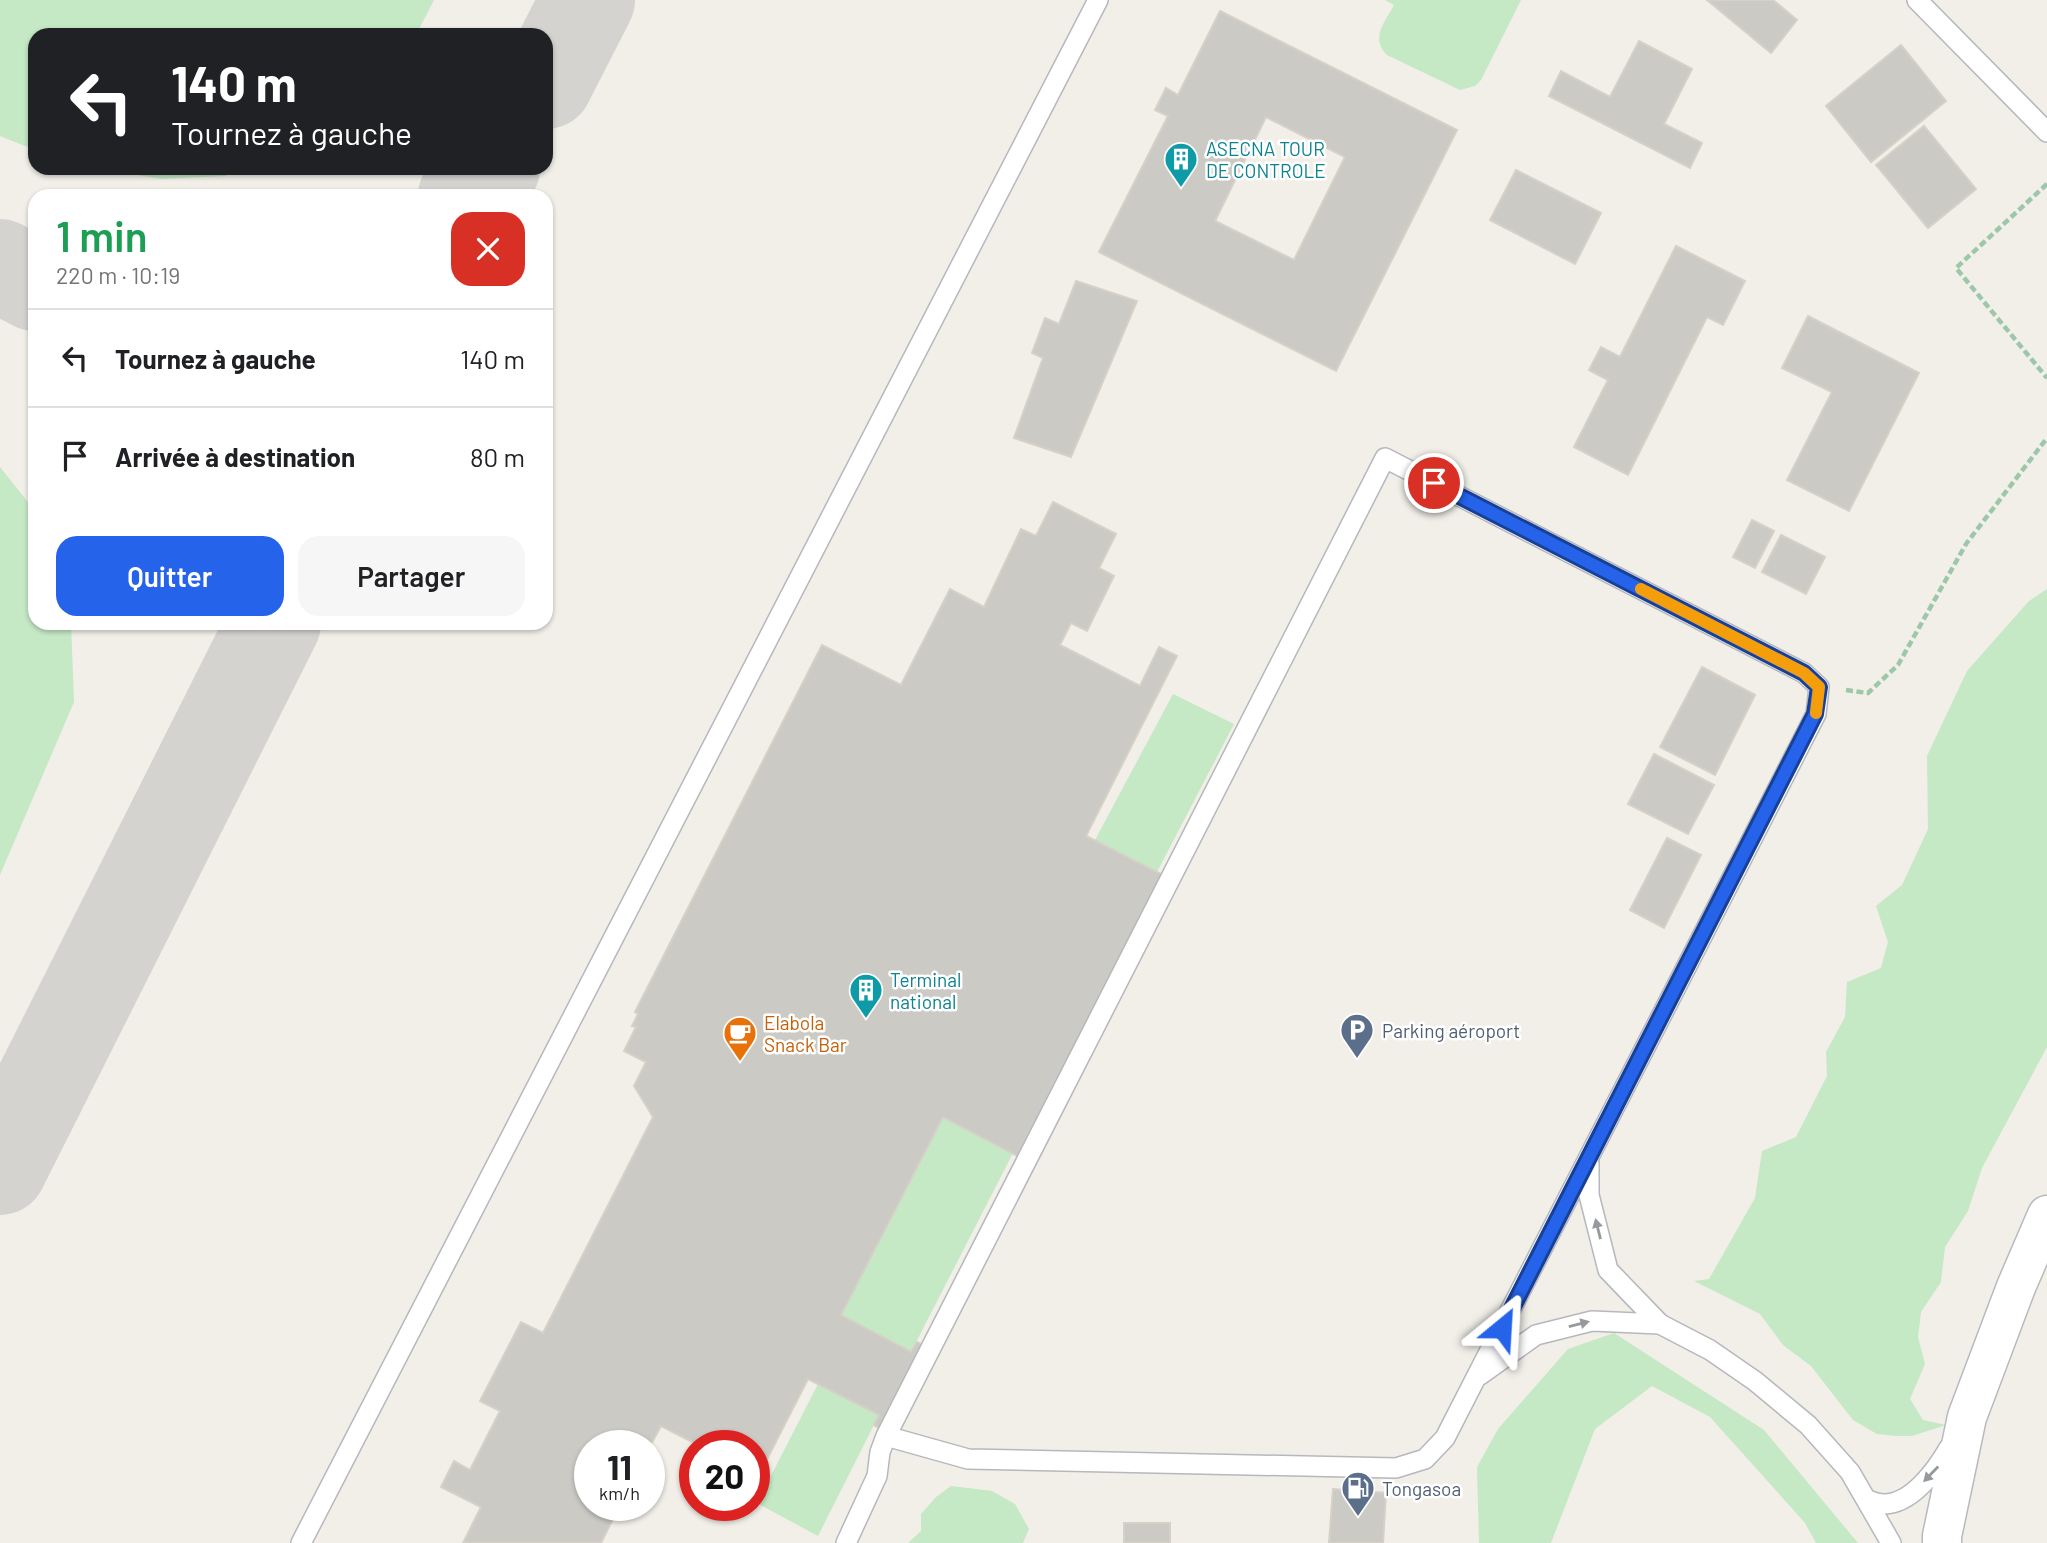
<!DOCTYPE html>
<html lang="fr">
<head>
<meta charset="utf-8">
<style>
  body { margin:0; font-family:Barlow,sans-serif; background:#f6f6f6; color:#202124; height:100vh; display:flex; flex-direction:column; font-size:26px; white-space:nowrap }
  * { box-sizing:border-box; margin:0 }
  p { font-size:23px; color:#757577 }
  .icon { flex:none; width:38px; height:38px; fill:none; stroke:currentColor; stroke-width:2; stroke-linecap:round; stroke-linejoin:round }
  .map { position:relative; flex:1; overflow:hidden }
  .details { position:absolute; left:28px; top:189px; width:525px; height:441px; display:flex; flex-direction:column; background:#fff; border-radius:21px; box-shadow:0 2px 5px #0004 }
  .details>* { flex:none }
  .hud { position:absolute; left:28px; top:28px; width:525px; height:147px; border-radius:21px; box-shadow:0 2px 5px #0004; background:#202124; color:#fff; overflow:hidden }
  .speed { position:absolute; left:574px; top:1430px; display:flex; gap:14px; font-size:35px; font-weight:700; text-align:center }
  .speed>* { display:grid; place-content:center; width:91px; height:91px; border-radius:50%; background:#fff; box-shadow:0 2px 5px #0004; line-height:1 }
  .speed small { font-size:18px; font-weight:400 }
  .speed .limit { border:10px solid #d22; background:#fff; color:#111 }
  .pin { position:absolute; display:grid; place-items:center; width:60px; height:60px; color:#fff; margin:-30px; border:4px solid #fff; border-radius:50%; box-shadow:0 2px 7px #0007 }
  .me { position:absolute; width:77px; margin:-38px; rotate:27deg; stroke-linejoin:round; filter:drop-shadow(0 0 5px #0008) }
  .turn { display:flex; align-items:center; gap:24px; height:147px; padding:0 28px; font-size:32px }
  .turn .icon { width:91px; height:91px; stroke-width:2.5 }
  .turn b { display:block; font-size:49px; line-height:60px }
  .round { display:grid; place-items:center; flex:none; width:74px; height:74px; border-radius:21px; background:#f6f6f6 }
  .overview { display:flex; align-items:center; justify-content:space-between; height:119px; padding:0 28px }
  h1 { font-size:42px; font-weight:600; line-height:52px; color:#1e9e55 }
  .primary-button { display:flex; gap:14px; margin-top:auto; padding:14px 28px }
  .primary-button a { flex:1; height:80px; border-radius:21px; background:#2563eb; color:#fff; font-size:28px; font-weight:600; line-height:80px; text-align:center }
  .primary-button a+a { background:#f6f6f6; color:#202124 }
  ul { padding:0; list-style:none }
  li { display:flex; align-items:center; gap:21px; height:98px; padding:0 28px; border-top:2px solid #e0e0e0 }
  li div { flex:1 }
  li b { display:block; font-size:26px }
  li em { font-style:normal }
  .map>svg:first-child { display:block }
</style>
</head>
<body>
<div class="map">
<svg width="2047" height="1543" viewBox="0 0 2047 1543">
  <rect width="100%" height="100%" fill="#f1efe8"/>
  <g fill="#c5e8c5">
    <polygon points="0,0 434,0 416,35 35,35 35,150 0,136"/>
    <path d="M 1385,0 L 1521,0 L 1481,80 L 1475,86 L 1460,90 L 1387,55 C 1370,38 1385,22 1394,5 Z"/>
    <polygon points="93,168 245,168 225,176 162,179"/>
    <polygon points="0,467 35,511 35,623 71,623 74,702 0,875"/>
    <polygon points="2047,589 2047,1047 1982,1168 1968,1211 1945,1247 1941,1282 1921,1312 1918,1337 1925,1364 1910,1399 1923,1420 1946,1425 1912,1436 1897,1436 1877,1434 1853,1420 1811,1366 1783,1345 1760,1314 1694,1281 1709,1279 1755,1198 1762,1151 1796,1137 1827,1076 1826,1052 1845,1017 1847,982 1881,968 1888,942 1876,906 1902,885 1928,829 1927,756 1967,671 2029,601"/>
    <polygon points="1173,694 1234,724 1157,872 1095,840"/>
    <polygon points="943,1117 1013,1153 911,1352 841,1315"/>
    <polygon points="1614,1333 1764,1430 1858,1543 1816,1543 1805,1523 1710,1417 1652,1386 1595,1429 1551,1543 1479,1543 1477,1467 1498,1429 1568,1349"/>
    <polygon points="818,1384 879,1415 818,1536 757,1503"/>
    <polygon points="951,1486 992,1491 1015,1504 1029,1529 1023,1543 908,1543 921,1531 921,1514 936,1497"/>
  </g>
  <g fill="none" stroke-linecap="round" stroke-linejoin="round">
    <g stroke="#d4d3d0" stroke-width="94">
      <polyline points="546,82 588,0"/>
      <polyline points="465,196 493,168"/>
      <polyline points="0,266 35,284"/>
      <polyline points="0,1168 274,623"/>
    </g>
  </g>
  <g fill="#cccac5" stroke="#d6d1c6" stroke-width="2" fill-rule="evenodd">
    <polygon points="1707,0 1773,0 1797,20 1771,53"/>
    <path d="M 1220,11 L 1457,130 L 1336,371 L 1099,252 L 1168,116 L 1155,110 L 1166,88 L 1178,95 ZM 1266,117 L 1345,157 L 1294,260 L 1215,221 Z"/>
    <polygon points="1639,41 1692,69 1664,124 1702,143 1690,168 1549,96 1561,71 1610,97"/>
    <polygon points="1901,45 1946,101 1871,162 1826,106"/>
    <polygon points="1924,126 1976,189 1928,228 1876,165"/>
    <polygon points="1516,170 1601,213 1575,264 1490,220"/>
    <polygon points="1676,246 1745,281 1723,325 1707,317 1628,475 1574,447 1608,380 1589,370 1601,347 1620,357"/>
    <polygon points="1076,281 1137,301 1071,457 1014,438 1043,358 1032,353 1045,318 1059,324"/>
    <polygon points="1808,316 1919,373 1849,511 1787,480 1832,392 1782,368"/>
    <polygon points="1053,502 1116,534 1099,568 1114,576 1087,631 1071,623 1060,645 1140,686 1159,647 1177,656 1086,836 1169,878 1025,1160 943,1117 841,1315 911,1352 917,1342 929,1348 886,1432 874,1425 879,1415 808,1379 759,1475 754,1473 754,1446 700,1446 661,1426 649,1448 649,1446 590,1446 590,1505 620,1505 601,1543 463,1543 481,1507 441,1487 454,1461 470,1470 500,1411 480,1401 521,1322 543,1333 653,1117 634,1086 646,1062 624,1051 636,1027 632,1026 638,1014 635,1012 822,645 901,685 950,589 984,607 1021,529 1036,536"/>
    <polygon points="1752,520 1774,531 1755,568 1733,557"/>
    <polygon points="1781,535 1825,557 1806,594 1762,572"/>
    <polygon points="1702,667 1755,695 1715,775 1660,747"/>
    <polygon points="1654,754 1714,785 1688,834 1628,804"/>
    <polygon points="1667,838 1701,855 1664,928 1630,910"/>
    <polygon points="1333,1489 1386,1493 1383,1543 1329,1543"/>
    <rect x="1124" y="1523" width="46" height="20"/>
  </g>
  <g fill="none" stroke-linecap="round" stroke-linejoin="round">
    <defs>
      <g id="lane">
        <polyline points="1917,0 2047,132"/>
        <polyline points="1589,1163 1589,1195 1608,1270 1660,1324 1710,1350 1755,1381 1808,1425 1850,1472 1891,1543"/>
        <polyline points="1480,1375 1536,1335 1592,1321 1660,1324"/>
        <path d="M 1868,1500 C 1873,1502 1879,1504 1884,1504 C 1912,1504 1937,1469 1949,1448"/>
        <polyline points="301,1543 1098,0"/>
        <polyline points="846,1543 877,1476 880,1452 886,1436 1385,458 1804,673 1819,687 1816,714 1445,1438 1425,1459 1396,1468 968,1459 886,1436"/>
      </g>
      <polyline id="secondary" points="1942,1543 1942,1536 1967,1417 2016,1287 2047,1215"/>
    </defs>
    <use href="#lane" stroke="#b5b8bc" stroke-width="22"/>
    <use href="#secondary" stroke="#b6babf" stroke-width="41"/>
    <g stroke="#9cc7a9" stroke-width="4.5" stroke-dasharray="7 3.5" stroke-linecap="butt">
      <polyline points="2047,184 1956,268 2047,378"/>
      <polyline points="1846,690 1868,693 1898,665 1966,544 2047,438"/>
    </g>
    <use href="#lane" stroke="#fff" stroke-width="19"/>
    <use href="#secondary" stroke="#fff" stroke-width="38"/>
  </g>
  <defs><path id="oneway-solid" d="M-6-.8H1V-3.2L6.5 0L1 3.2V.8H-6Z" transform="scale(1.75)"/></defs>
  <g fill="#979a9d">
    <use href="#oneway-solid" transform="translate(1598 1229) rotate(-104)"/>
    <use href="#oneway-solid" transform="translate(1579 1324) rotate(-14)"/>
    <use href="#oneway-solid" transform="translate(1931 1474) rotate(134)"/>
  </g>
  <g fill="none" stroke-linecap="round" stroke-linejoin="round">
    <defs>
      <polyline id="route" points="1434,483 1804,673 1819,687 1815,714 1502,1328"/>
    </defs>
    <use href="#route" stroke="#184099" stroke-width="18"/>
    <use href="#route" stroke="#2563eb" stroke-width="12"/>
    <polyline stroke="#f59e0b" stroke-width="12" points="1641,589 1804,673 1819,687 1816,713"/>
  </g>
  <defs>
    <symbol id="building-pin" viewBox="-11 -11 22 30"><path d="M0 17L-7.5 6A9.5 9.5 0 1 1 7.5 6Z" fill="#0f9aa8" stroke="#fff"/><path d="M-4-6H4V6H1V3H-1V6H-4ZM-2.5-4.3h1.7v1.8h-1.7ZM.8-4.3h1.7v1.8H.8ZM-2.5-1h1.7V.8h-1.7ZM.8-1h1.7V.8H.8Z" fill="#fff"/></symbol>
    <symbol id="parking-pin" viewBox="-11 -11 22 30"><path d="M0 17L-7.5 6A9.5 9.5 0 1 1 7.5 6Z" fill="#5c6f8a" stroke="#fff"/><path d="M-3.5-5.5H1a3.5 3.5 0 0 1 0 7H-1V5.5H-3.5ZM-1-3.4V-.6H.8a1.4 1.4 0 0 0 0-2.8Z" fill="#fff"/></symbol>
    <symbol id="cafe-pin" viewBox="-11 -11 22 30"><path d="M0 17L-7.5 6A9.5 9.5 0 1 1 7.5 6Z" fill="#e8710a" stroke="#fff"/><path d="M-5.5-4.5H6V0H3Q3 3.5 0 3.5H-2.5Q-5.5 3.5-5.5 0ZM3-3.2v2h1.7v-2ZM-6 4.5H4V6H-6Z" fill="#fff"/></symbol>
    <symbol id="fuel-pin" viewBox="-11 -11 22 30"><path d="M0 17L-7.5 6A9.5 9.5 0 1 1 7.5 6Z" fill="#5c6f8a" stroke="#fff"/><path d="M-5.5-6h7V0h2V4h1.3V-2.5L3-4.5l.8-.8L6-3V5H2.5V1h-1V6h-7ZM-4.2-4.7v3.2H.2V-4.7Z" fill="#fff"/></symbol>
  </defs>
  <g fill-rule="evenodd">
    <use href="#building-pin" x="1162" y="140" width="38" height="52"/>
    <use href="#building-pin" x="847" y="971" width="38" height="52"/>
    <use href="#parking-pin" x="1338" y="1011" width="38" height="52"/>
    <use href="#cafe-pin" x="721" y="1014" width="38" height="52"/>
    <use href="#fuel-pin" x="1339" y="1469" width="38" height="52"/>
  </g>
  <g text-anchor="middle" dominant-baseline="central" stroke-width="5" stroke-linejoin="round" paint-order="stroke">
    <g font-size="19" fill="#0d838f" stroke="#fff" text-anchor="start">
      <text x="1206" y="148">ASECNA TOUR<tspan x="1206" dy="22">DE CONTROLE</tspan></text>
      <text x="890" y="979">Terminal<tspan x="890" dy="22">national</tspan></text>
    </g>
    <g font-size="19" fill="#c56008" stroke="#fff" text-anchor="start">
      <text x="764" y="1022">Elabola<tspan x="764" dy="22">Snack Bar</tspan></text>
    </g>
    <g font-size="19" fill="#4e5e75" stroke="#fff" text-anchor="start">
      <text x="1382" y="1030">Parking aéroport</text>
      <text x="1382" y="1488">Tongasoa</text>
    </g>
  </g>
</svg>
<div class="speed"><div>11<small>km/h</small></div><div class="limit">20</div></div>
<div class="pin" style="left:1434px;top:483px;background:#d93025"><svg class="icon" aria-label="arrive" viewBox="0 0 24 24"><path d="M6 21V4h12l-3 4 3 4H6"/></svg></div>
<svg class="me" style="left:1502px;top:1328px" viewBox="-20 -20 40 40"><path d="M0-17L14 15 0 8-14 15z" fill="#2563eb" stroke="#fff" stroke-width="4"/></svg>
<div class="hud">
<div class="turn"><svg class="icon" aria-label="left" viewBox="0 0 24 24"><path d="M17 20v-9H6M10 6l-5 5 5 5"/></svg><div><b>140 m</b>Tournez à gauche</div></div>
</div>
<section class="details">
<div class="overview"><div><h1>1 min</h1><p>220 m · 10:19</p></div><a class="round" style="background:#d93025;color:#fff"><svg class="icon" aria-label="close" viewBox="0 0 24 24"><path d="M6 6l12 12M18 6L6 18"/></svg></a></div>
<ul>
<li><svg class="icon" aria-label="left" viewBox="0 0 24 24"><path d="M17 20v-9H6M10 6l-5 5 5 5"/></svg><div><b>Tournez à gauche</b></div><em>140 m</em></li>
<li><svg class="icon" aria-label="arrive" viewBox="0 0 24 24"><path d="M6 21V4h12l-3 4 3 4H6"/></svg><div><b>Arrivée à destination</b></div><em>80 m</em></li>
</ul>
<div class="primary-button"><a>Quitter</a><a>Partager</a></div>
</section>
</div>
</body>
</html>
